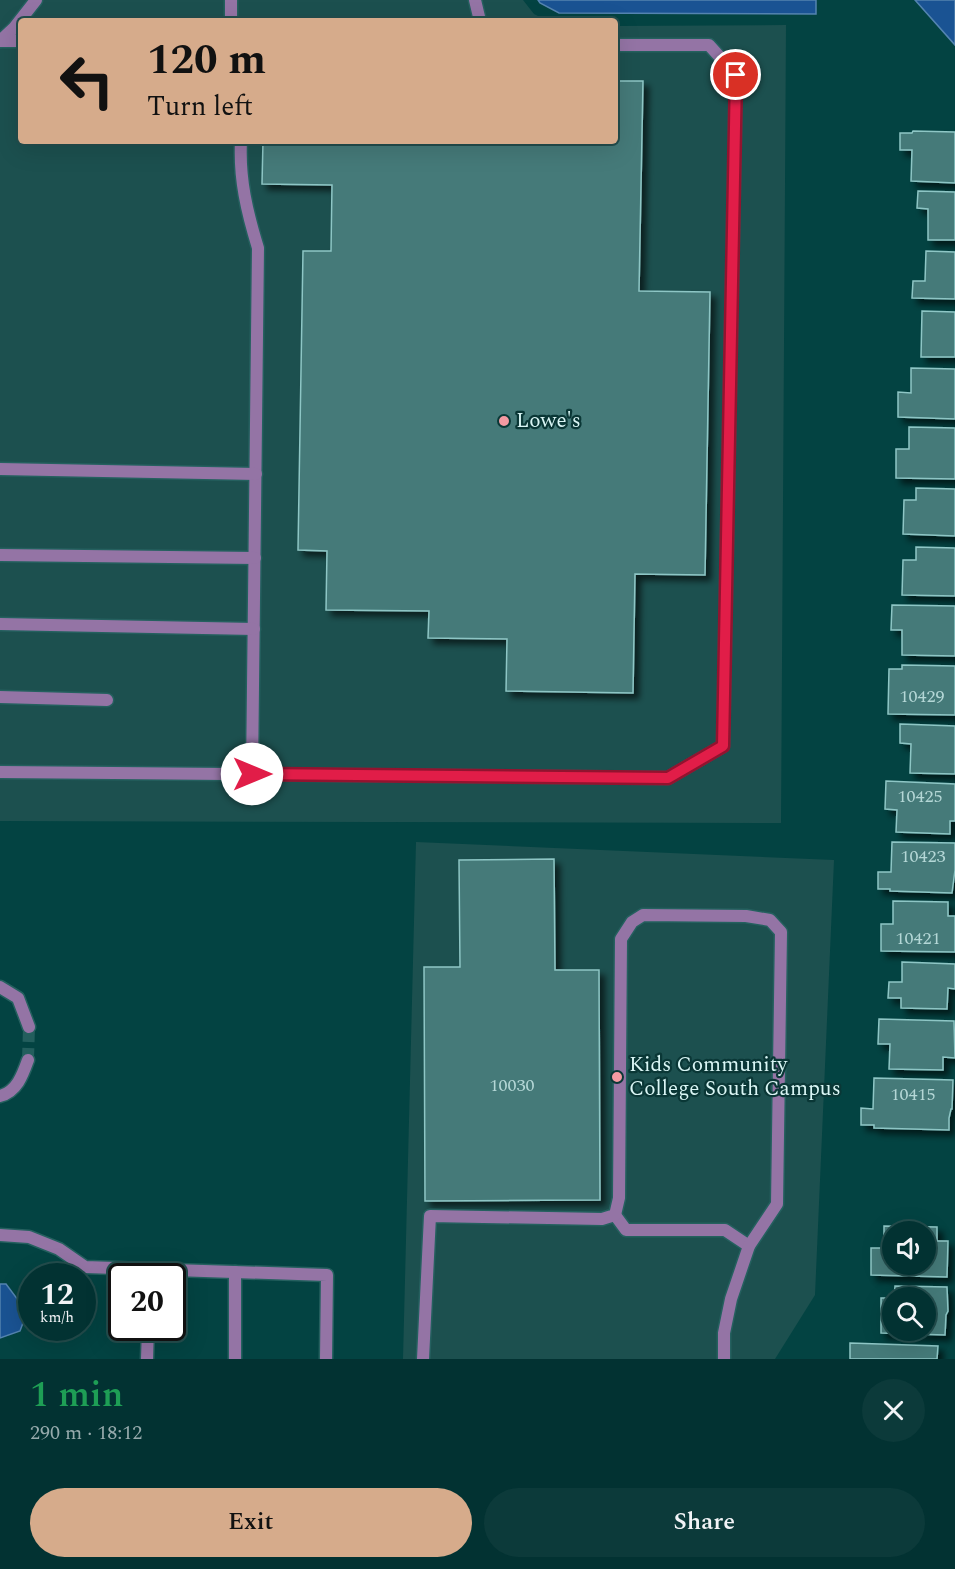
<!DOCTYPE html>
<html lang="en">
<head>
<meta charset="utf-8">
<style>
  body { margin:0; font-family:Spectral,serif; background:#0c3a3a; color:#f1f3f6; height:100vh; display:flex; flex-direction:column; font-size:22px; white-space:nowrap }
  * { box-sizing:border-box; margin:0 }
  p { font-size:20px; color:#96aaac }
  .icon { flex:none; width:33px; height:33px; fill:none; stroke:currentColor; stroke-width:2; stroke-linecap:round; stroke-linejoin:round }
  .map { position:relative; height:1359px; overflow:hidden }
  .sheet { display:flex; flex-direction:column; background:#023232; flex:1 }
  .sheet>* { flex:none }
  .hud { position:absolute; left:18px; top:18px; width:600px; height:126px; border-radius:6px; box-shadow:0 6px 24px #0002,0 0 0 2px #234d4d; background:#d6ab8b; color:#111; overflow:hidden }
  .buttons { position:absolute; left:882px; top:1221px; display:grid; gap:12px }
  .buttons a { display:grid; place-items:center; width:54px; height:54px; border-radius:50%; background:#023232; box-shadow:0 6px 24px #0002,0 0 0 2px #234d4d; font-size:30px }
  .speed { position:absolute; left:18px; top:1263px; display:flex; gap:12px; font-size:30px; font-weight:700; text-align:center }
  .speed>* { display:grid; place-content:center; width:78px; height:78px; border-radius:50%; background:#023232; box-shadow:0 6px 24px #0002,0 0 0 2px #234d4d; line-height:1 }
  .speed small { font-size:15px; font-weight:400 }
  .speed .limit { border:3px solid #111; border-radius:9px; background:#fff; color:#111 }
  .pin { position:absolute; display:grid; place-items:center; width:51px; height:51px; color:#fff; margin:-26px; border:3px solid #fff; border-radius:50%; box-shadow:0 2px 6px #0007 }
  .me { position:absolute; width:66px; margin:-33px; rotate:90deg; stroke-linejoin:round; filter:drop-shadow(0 0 4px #0008) }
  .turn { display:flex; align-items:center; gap:21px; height:126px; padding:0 30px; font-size:27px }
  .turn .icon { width:78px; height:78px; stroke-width:2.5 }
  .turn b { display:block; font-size:42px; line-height:51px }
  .round { display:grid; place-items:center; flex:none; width:63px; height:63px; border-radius:32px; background:#0c3a3a }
  .head { display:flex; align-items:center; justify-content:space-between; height:102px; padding:0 30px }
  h1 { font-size:36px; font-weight:600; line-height:45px; color:#1e9e55 }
  .cta { display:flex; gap:12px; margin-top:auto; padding:12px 30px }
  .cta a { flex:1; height:69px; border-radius:36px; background:#d6ab8b; color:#111; font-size:24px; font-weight:600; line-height:69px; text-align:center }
  .cta a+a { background:#0c3a3a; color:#f1f3f6 }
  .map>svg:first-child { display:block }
</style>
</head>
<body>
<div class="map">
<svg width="955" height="1359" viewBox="0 0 955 1359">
  <defs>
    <filter id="shadow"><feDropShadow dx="5.5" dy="5.5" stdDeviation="3" flood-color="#0009"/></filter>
  </defs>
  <rect width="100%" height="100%" fill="#034342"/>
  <g fill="#1c504f">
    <polygon points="0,0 523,0 534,14 548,21 21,21 21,141 615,141 615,26 786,25 781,823 0,821"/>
    <polygon points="416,842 834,860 815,1295 775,1359 403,1359"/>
  </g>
  <g fill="#1a5393" stroke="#5484b0" stroke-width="1.5">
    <polygon points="538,0 816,0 816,14 559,13 540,3"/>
    <polygon points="916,0 955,0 955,45 915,0"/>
    <polygon points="6,1284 27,1312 20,1331 0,1338 0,1284"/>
  </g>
  <g fill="#447a79" stroke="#8ec6c5" stroke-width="1.5" fill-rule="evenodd" filter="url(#shadow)">
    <polygon points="615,81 643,81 639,291 710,292 705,575 635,574 633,693 506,691 507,639 428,638 429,611 326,610 327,551 298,550 303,251 331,251 332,185 262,184 263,141 615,141"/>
    <polygon points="913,131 955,132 955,183 911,181 912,150 900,150 900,133 912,133"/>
    <polygon points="918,191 955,192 955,240 928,240 928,209 917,208"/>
    <polygon points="926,251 955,252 955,299 912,298 913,281 925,281"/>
    <polygon points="922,311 955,312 955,357 921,357"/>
    <polygon points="911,368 955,369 955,419 898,417 898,392 911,393"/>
    <polygon points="909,427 955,428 955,479 896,478 896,449 909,449"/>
    <polygon points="916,488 955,489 955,536 903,534 904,500 916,500"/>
    <polygon points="916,547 955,548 955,596 902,595 903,560 916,560"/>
    <polygon points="892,605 955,606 955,656 902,655 902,630 891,630"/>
    <polygon points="902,665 955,666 955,715 888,714 889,669 902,669"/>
    <polygon points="900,724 955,726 955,774 910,773 911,744 900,743"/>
    <polygon points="886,781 955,784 955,821 950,821 950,834 896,832 897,810 885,809"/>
    <polygon points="892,842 955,843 955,870 952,893 890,891 890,889 878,889 878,872 891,872"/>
    <polygon points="554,859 555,970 599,970 600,1200 425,1201 424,967 460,967 459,860"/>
    <polygon points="893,901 948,902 948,916 955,916 955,952 881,951 881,924 893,924"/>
    <polygon points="902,962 955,964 955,989 948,988 947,1009 901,1008 901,998 888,998 889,982 902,982"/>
    <polygon points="879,1019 954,1021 955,1058 943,1057 943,1070 889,1069 890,1044 878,1044"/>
    <polygon points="874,1078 953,1080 952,1109 951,1109 949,1118 949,1130 874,1128 874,1125 861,1125 861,1108 873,1109"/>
    <path d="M 884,1226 L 937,1227 L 937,1241 L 948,1241 L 947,1277 L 871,1275 L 871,1248 L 884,1248 ZM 892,1232 L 926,1232 L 926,1264 L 892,1264 Z"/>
    <polygon points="895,1286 947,1287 948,1311 946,1315 945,1335 881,1333 881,1298 892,1298 892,1330 926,1330 926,1298 894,1298"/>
    <polygon points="850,1343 938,1346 937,1359 850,1359"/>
  </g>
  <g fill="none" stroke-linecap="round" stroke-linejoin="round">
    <polyline stroke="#235e5d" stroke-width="12" stroke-dasharray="12 6" stroke-linecap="butt" points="28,1060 29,1027"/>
    <defs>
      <g id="lane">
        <polyline points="231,0 231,21"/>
        <polyline points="475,0 480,21"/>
        <polyline points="0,41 14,28 36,0"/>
        <polyline points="0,41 21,41"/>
        <path d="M 241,141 C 239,179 247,212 258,248 L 252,774"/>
        <polyline points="0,469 256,474"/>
        <polyline points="0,555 255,558"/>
        <polyline points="0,624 254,629"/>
        <polyline points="0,697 107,700"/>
        <polyline points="0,772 668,778 723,746 736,75 709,45 615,45"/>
        <polyline points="615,1215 626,1230 725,1230 749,1246"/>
        <polyline points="423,1359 430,1216 602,1219 615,1215 619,1198 621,939 632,922 643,915 746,916 770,920 781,932 777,1204 749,1246 731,1299 724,1333 724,1359"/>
      </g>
      <g id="street">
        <polyline points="0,987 18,998 29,1027"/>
        <path d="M 0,1096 C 17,1092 23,1074 28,1060"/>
        <polyline points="0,1235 29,1237 59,1249 85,1267 327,1275 326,1359"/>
        <polyline points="147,1359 148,1328"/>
        <polyline points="235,1359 235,1272"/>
      </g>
    </defs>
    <use href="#lane" stroke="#25605f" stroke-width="15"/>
    <use href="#street" stroke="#25605f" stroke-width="15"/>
    <use href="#lane" stroke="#9474a5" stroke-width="12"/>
    <use href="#street" stroke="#9474a5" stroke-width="12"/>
  </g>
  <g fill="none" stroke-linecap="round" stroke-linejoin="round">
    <defs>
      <polyline id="route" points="252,774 668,778 723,746 736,75"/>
    </defs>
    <use href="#route" stroke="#92132f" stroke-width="15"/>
    <use href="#route" stroke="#e11d48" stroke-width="10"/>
  </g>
  <g fill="#f49aa2" stroke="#0a3736" stroke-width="2">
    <circle cx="504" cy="421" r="6"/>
    <circle cx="617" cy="1077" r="6"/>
  </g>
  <g text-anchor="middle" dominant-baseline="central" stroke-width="4.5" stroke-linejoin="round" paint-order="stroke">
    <g font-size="18" fill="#b4d7d6">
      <text x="922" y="696">10429</text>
      <text x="920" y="796">10425</text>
      <text x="923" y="856">10423</text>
      <text x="918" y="938">10421</text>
      <text x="512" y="1085">10030</text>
      <text x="913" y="1094">10415</text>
    </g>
    <g font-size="21" fill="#daf6f5" stroke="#0a3736" text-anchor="start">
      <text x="516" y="421">Lowe's</text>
      <text x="629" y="1065">Kids Community<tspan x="629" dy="24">College South Campus</tspan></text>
    </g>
  </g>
</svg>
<div class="buttons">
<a><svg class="icon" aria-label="sound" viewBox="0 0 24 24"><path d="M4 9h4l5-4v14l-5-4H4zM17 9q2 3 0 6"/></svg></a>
<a><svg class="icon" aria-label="search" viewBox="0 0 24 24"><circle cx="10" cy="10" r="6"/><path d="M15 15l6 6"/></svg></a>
</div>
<div class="speed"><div>12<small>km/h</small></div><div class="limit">20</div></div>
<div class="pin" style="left:736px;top:75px;background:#d93025"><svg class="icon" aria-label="arrive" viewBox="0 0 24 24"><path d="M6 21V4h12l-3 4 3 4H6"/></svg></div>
<svg class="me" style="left:252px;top:774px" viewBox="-20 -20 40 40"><circle r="19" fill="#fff"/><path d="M0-13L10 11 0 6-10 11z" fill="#e11d48"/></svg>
<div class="hud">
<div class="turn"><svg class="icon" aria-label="left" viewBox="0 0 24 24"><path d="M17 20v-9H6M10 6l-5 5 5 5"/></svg><div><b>120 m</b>Turn left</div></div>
</div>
</div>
<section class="sheet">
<div class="head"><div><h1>1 min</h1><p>290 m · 18:12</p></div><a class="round"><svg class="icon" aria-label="close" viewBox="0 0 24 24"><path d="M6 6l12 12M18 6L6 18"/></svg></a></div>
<div class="cta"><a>Exit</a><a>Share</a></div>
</section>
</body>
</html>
